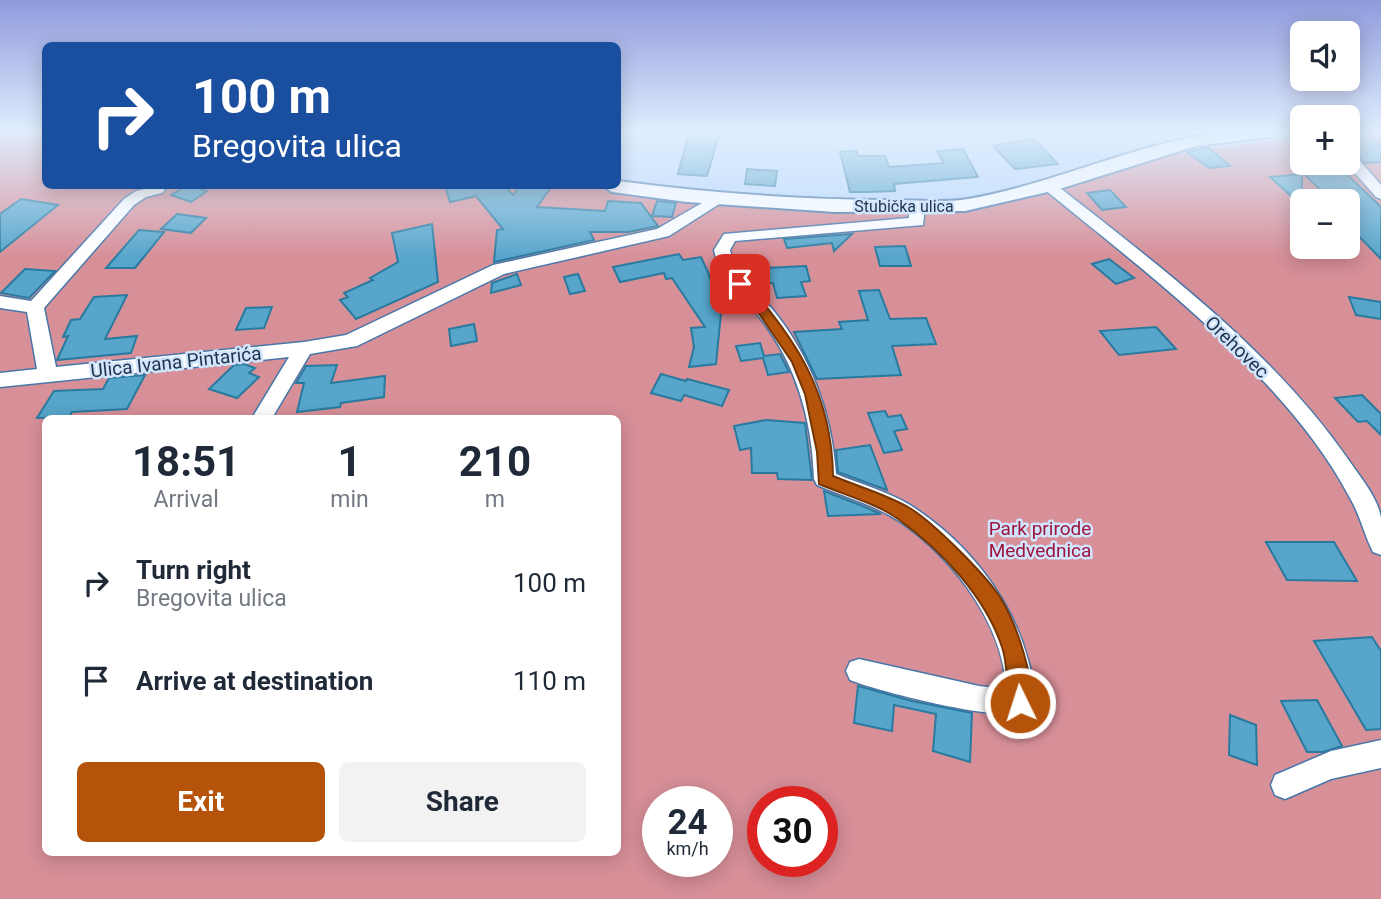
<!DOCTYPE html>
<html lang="en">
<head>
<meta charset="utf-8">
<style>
  body { margin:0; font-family:Roboto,sans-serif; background:#f2f2f3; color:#1f2937; height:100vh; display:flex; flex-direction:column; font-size:26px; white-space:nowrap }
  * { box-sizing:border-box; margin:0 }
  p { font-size:23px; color:#747a83 }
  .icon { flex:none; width:38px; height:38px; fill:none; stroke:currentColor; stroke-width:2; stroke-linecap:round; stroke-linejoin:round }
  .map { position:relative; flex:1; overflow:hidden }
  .sheet { position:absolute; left:42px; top:415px; width:579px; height:441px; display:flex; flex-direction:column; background:#fff; border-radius:10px; box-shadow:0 4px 18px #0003 }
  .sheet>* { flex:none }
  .hud { position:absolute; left:42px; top:42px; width:579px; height:147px; border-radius:10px; box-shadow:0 4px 18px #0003; background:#1a4fa0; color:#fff; overflow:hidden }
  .fabs { position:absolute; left:1290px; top:21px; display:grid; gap:14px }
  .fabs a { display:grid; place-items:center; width:70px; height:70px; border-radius:10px; background:#fff; box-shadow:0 4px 18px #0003; font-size:35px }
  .speed { position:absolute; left:642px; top:786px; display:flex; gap:14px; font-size:35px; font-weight:700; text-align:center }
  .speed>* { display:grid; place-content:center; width:91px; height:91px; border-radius:50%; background:#fff; box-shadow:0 4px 18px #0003; line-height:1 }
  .speed small { font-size:18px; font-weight:400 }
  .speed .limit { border:10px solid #d22; background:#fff; color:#111 }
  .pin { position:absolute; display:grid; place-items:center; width:60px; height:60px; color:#fff; margin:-30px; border-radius:14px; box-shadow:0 4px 10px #0006 }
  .me { position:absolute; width:77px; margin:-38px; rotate:356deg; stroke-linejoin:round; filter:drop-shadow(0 0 5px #0008) }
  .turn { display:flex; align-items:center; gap:24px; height:147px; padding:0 35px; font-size:32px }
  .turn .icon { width:91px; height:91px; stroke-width:2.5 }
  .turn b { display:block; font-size:49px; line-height:60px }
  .eta { display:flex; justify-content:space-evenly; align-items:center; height:119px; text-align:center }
  .eta b { font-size:42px; font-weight:700; line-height:49px }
  .cta { display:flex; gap:14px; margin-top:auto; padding:14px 35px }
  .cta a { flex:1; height:80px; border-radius:10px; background:#b45309; color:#fff; font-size:28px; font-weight:700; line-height:80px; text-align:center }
  .cta a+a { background:#f2f2f3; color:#1f2937 }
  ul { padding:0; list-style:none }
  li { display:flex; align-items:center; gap:21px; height:98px; padding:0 35px }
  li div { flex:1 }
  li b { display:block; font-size:26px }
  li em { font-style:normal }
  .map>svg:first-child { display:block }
</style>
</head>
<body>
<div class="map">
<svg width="1381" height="899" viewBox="0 0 1381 899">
  <rect width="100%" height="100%" fill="#bbd9fc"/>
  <path fill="#d78f98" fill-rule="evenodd" d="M 0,132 L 45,132 L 46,186 L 612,186 L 835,206 L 973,203 L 1048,192 L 1160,156 L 1302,136 L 1302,163 L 1348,163 L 1348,132 L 1381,132 L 1381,899 L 0,899 ZM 1302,201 L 1348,201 L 1348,247 L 1302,247 ZM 46,418 L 618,418 L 618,852 L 46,852 ZM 658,802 L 718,802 L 718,861 L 658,861 ZM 763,802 L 822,802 L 822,861 L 763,861 Z"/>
  <g fill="#57a5cb" stroke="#287b9f" stroke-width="2">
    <polygon points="689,132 720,132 707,176 678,174"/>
    <polygon points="1348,132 1365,132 1381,147 1381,162 1365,163 1348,145"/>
    <polygon points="1033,138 1058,164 1015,169 993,146"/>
    <polygon points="1208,147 1230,166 1209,168 1187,152"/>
    <polygon points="963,149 978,177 894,184 895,191 868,192 850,192 840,152 857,151 858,156 885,156 889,167 944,163 937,151"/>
    <polygon points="747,169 777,171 775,186 745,184"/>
    <polygon points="1343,171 1381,207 1381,259 1348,225 1348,201 1332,201 1304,174"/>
    <polygon points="1302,174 1302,206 1270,177"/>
    <polygon points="186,186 190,186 207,191 191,202 171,195"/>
    <polygon points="445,186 505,186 513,195 520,186 552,186 537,207 605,211 608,201 641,203 658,226 628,232 590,232 594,240 494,262 497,230 503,229 476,196 450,202"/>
    <polygon points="1110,190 1126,207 1102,210 1087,193"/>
    <polygon points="21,199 58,205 0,252 0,214"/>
    <polygon points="657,201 676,203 672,217 652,216"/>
    <polygon points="177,214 206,218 191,233 161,229"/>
    <polygon points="432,224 438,282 356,319 340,300 348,297 344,293 373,280 370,278 398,262 392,233"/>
    <polygon points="139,230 164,232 135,268 106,268"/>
    <polygon points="852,234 834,251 832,243 787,248 784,239"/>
    <polygon points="905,246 911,266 880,266 875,247"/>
    <polygon points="679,254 683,260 701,257 708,272 721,313 716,364 689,367 694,347 691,328 705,327 672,278 666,279 664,273 620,282 613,267"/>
    <polygon points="1109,259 1134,278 1116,284 1092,264"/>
    <polygon points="806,266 810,281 801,282 806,296 777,298 773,283 769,283 766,268"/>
    <polygon points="25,269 55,271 29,298 1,293"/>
    <polygon points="517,274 521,285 491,293 492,283"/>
    <polygon points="578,274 585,291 570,294 564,277"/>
    <polygon points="879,290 890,319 926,318 936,344 892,346 901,375 817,379 794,332 842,329 839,322 868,320 859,291"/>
    <polygon points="127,295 105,339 137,336 131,353 57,360 68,336 63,337 71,320 80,319 94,297"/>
    <polygon points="1349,297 1381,302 1381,319 1356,315"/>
    <polygon points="272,307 264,328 236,330 246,308"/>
    <polygon points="474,324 477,341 451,346 449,329"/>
    <polygon points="1156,327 1176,349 1119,355 1100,331"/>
    <polygon points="760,343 764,356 780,354 789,372 768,375 763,358 741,361 736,346"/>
    <polygon points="244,364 255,368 249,373 259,377 237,398 209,389 234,365"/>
    <polygon points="337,365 331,383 385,376 384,397 341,403 340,407 297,412 304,383 296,383 306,366"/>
    <polygon points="661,374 686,381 687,379 729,390 722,406 684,395 681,401 651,393"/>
    <polygon points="145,375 127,409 72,412 69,417 37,418 54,391 103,389 109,378"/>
    <polygon points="1362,395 1381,414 1381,435 1367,421 1358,422 1335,398"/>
    <polygon points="885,411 888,417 901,415 907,429 894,431 902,450 884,453 868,413"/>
    <polygon points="766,420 805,423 812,480 778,479 777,473 752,473 751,448 740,450 734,426"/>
    <polygon points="870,445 886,487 887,490 838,472 836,450"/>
    <polygon points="824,491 860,505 881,514 828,516"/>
    <polygon points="1266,542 1334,542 1357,581 1287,580"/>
    <polygon points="1372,637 1381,651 1381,729 1366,730 1314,641"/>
    <polygon points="858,686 912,701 972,713 970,762 933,751 936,714 894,705 892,731 854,723"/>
    <polygon points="1317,700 1342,746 1323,752 1307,752 1281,701"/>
    <polygon points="1230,715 1256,725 1257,765 1229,755"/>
  </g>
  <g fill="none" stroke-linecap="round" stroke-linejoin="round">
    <defs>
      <g id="minor">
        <polygon points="1348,152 1353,153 1381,185 1381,199 1376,197 1346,163"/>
        <path d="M 1049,181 L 1054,183 C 1160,267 1273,350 1350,462 C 1361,478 1378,498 1381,518 C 1381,529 1381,543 1381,555 L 1373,552 C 1364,534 1360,515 1350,498 C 1287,378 1148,274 1044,189 L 1041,186 L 1044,183 Z"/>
        <polygon points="157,186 165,190 162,193 146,197 134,205 44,308 56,367 304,342 346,335 493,265 657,229 714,196 724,196 727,199 669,236 504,274 357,346 310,354 272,418 252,418 289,357 0,387 0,373 37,369 27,312 0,308 0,296 31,301 124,199 136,191"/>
        <path d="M 917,202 L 925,207 L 923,225 L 735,241 L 730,250 C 739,286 752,284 773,310 C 811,357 832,414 836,474 C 860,484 887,491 910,505 C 965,540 1011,596 1028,660 C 1033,676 1036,696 1029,712 C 1002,723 880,692 850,680 L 846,671 L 850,662 L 859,659 L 979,686 L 1006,689 C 1004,621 945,546 887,514 C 865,502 840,495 817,485 L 814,479 C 812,420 797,366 761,319 C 738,290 723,290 714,250 L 724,234 L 909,218 L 909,207 Z"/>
        <polygon points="1381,740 1381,768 1331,779 1285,799 1275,795 1271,785 1275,775 1331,751"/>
      </g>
      <path id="major" d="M 1225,132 L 1280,132 L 1271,137 L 1196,146 L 1056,190 L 965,211 L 835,212 L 687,202 L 612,192 L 603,186 L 618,186 L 618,181 C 709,193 801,200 893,200 C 917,200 944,203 968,199 C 1055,184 1137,142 1225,132 Z"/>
    </defs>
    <use href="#minor" stroke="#4776a9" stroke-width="3"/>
    <use href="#major" stroke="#4776a9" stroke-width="4"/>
    <use href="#minor" fill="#fff" fill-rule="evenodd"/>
    <use href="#major" fill="#fff" fill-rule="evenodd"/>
  </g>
  <linearGradient id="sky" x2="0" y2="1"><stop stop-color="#8f9adc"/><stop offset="0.51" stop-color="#e0eefe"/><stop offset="1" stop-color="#e0eefe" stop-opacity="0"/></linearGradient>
  <rect width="1381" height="258" fill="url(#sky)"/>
  <path fill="#b45309" stroke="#753606" stroke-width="2" d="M 740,280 L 744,281 C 797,339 832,395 833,476 C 857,486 885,494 908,507 C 932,521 984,573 1000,597 C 1015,621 1039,684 1027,710 L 1020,713 L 1013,710 C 1005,691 1009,667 1002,647 C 985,596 941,550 898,519 C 878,504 842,494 819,484 L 817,452 L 805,394 L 792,362 L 760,315 L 733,284 Z"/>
  <g text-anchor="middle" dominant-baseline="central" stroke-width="5" stroke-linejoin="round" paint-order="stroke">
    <g font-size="16" fill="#1f3349" stroke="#d1e5fd">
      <text x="904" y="206">Stubička ulica</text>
    </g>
    <g font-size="19" fill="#1f3349" stroke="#d1e5fd">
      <text transform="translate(1237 347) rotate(44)">Orehovec</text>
      <text transform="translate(176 362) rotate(-6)">Ulica Ivana Pintarića</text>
    </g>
    <g font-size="19" fill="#9d153d" stroke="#d1e5fd">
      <text x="1040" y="528">Park prirode<tspan x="1040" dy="22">Medvednica</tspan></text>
    </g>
  </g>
</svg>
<div class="fabs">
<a><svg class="icon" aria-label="sound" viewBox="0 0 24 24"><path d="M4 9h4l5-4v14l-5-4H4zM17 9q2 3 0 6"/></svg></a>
<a>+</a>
<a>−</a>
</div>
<div class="speed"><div>24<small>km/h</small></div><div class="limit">30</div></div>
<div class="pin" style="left:740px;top:284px;background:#d93025"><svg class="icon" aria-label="arrive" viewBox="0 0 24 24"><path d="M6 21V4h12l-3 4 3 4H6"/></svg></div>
<svg class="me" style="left:1020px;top:703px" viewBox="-20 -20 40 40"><circle r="17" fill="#b45309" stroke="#fff" stroke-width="3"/><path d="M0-11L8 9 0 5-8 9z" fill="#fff"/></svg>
<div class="hud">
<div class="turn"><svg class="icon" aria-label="right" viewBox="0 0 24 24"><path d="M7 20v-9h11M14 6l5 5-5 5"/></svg><div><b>100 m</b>Bregovita ulica</div></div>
</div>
<section class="sheet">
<div class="eta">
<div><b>18:51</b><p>Arrival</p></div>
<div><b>1</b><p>min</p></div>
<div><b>210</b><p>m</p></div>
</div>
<ul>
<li><svg class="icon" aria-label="right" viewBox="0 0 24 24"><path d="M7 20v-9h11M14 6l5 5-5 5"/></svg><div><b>Turn right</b><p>Bregovita ulica</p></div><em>100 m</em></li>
<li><svg class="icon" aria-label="arrive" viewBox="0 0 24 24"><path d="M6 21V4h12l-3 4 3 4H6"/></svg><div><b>Arrive at destination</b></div><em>110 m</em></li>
</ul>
<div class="cta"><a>Exit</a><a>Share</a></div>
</section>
</div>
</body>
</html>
